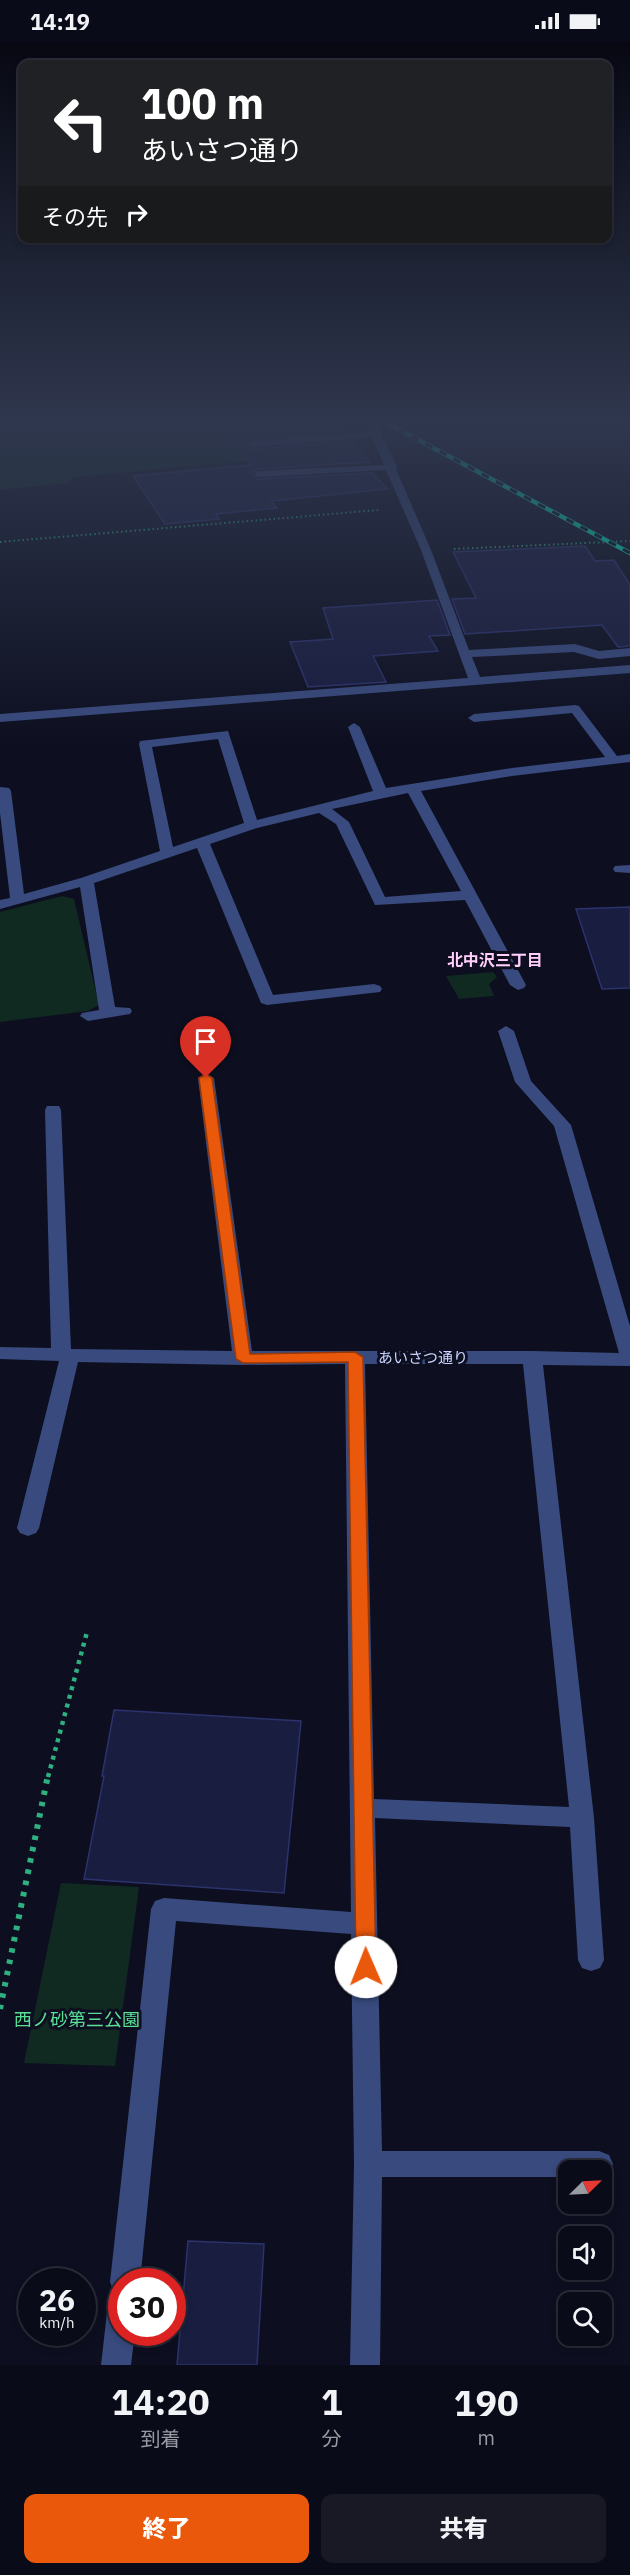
<!DOCTYPE html>
<html lang="ja">
<head>
<meta charset="utf-8">
<style>
  body { margin:0; font-family:"IBM Plex Sans","Noto Sans JP",sans-serif; background:#181925; color:#f1f3f6; height:100vh; display:flex; flex-direction:column; font-size:22px; white-space:nowrap }
  * { box-sizing:border-box; margin:0 }
  p { font-size:20px; color:#999ba2 }
  .icon { flex:none; width:33px; height:33px; fill:none; stroke:currentColor; stroke-width:2; stroke-linecap:round; stroke-linejoin:round }
  .map { position:relative; height:2323px; overflow:hidden }
  .panel { display:flex; flex-direction:column; background:#0a0b18; flex:1 }
  .panel>* { flex:none }
  .banner { position:absolute; left:18px; top:18px; width:594px; height:183px; border-radius:12px; box-shadow:0 3px 9px #0003,0 0 0 2px #2a2b37; background:#202124; color:#fff; overflow:hidden }
  .needle { width:39px; rotate:66deg }
  .buttons { position:absolute; left:558px; top:2118px; display:grid; gap:12px }
  .buttons a { display:grid; place-items:center; width:54px; height:54px; border-radius:12px; background:#0a0b18; box-shadow:0 3px 9px #0003,0 0 0 2px #2a2b37; font-size:30px }
  .speed { position:absolute; left:18px; top:2226px; display:flex; gap:12px; font-size:30px; font-weight:700; text-align:center }
  .speed>* { display:grid; place-content:center; width:78px; height:78px; border-radius:50%; background:#0a0b18; box-shadow:0 3px 9px #0003,0 0 0 2px #2a2b37; line-height:1 }
  .speed small { font-size:15px; font-weight:400 }
  .speed .limit { border:9px solid #d22; background:#fff; color:#111 }
  .pin { position:absolute; display:grid; place-items:center; width:51px; height:51px; color:#fff; margin:-62px -26px; border-radius:50% 50% 50% 0; rotate:-45deg; box-shadow:0 0 6px #0007 }
  .pin .icon { rotate:45deg }
  .me { position:absolute; width:66px; margin:-33px; rotate:359deg; stroke-linejoin:round; filter:drop-shadow(0 0 4px #0008) }
  .turn { display:flex; align-items:center; gap:21px; height:126px; padding:0 24px; font-size:27px }
  .turn .icon { width:78px; height:78px; stroke-width:2.5 }
  .turn b { display:block; font-size:42px; line-height:51px }
  .then { display:flex; align-items:center; height:57px; padding:0 24px; background:#0003; gap:12px; font-size:22px }
  .eta { display:flex; justify-content:space-evenly; align-items:center; height:102px; text-align:center }
  .eta b { font-size:36px; font-weight:800; line-height:42px }
  .primary-button { display:flex; gap:12px; margin-top:auto; padding:12px 24px }
  .primary-button a { flex:1; height:69px; border-radius:12px; background:#ea580c; color:#fff; font-size:24px; font-weight:800; line-height:69px; text-align:center }
  .primary-button a+a { background:#181925; color:#f1f3f6 }
  .status { display:flex; justify-content:space-between; align-items:center; height:42px; padding:0 30px; background:#0a0b18; direction:ltr }
  .status svg { height:16px; fill:currentColor }
  .map>svg:first-child { display:block }
</style>
</head>
<body>
<div class="status"><b>14:19</b><svg viewBox="0 0 49 12"><path d="M0 12V9h3v3zM5 12V6h3v6zM10 12V3h3v9zM15 12V0h3v12zM26 1h20v11H26zM47 4h2v5h-2z"/></svg></div>
<div class="map">
<svg width="630" height="2323" viewBox="0 0 630 2323">
  <rect width="100%" height="100%" fill="#0d0f20"/>
  <g fill="#102921">
    <polygon points="0,379 207,379 247,419 73,435 69,441 0,448"/>
    <polygon points="62,854 74,857 99,963 88,969 0,980 0,870"/>
    <polygon points="493,930 497,935 489,942 494,954 459,957 446,934"/>
    <polygon points="61,1841 139,1845 115,2024 24,2021"/>
  </g>
  <g fill="#191d40" stroke="#2b326c" stroke-width="1.5">
    <polygon points="244,379 333,379 343,390 253,397 246,403 253,407 351,399 370,420 258,427 251,431 257,437 372,431 388,447 271,459 277,466 216,472 219,477 165,482 133,434 252,423 217,386 247,383"/>
    <polygon points="585,504 595,519 614,518 630,543 630,604 618,605 602,583 465,592 452,557 476,556 453,510"/>
    <polygon points="437,558 450,593 429,594 438,609 373,614 386,640 308,645 290,600 333,597 323,566"/>
    <polygon points="630,865 630,946 602,947 576,867"/>
    <polygon points="114,1668 301,1679 284,1851 84,1837 104,1734 102,1734"/>
    <polygon points="188,2199 264,2202 257,2323 177,2323"/>
  </g>
  <g fill="none" stroke-linecap="round" stroke-linejoin="round">
    <g stroke="#2eb081" stroke-width="2" stroke-dasharray="1.5 3" stroke-linecap="butt">
      <polyline points="0,500 379,468"/>
      <polyline points="454,507 630,499"/>
    </g>
    <polyline stroke="#2eb081" stroke-width="4.5" stroke-dasharray="4 5" stroke-linecap="butt" points="48,1735 87,1590"/>
    <polyline stroke="#2eb081" stroke-width="6" stroke-dasharray="4.5 7" stroke-linecap="butt" points="0,1967 48,1733"/>
    <g fill="#384a7e" fill-rule="evenodd">
      <polygon points="365,379 375,379 397,425 396,427 431,508 469,608 575,602 599,609 630,606 630,614 599,617 574,610 472,615 480,635 630,623 630,631 0,680 0,672 468,636 421,508 386,428 258,435 253,432 258,429 275,428 384,423 372,395 253,405 248,402 253,399 370,390"/>
      <path d="M 575,663 L 579,664 L 617,714 L 630,712 L 630,720 L 512,734 L 421,749 L 526,943 L 524,946 L 518,948 L 510,943 L 465,858 L 375,863 L 336,782 L 319,771 L 257,786 L 210,802 L 273,953 L 374,942 L 380,944 L 382,947 L 380,950 L 267,963 L 261,961 L 197,806 L 94,841 L 115,965 L 130,966 L 132,969 L 130,972 L 88,979 L 80,974 L 82,971 L 99,968 L 80,845 L 0,867 L 0,858 L 10,856 L 0,771 L 0,745 L 9,746 L 11,749 L 24,852 L 81,836 L 160,809 L 139,702 L 140,699 L 228,689 L 257,778 L 373,749 L 348,685 L 354,681 L 360,685 L 386,746 L 512,726 L 605,715 L 572,671 L 474,680 L 468,676 L 474,672 ZM 218,697 L 244,781 L 173,805 L 152,705 ZM 408,751 L 461,849 L 385,855 L 349,780 L 332,767 Z"/>
      <polygon points="630,823 630,831 615,830 613,827 615,824"/>
      <path d="M 506,984 L 514,989 L 531,1039 L 571,1083 L 630,1284 L 630,1324 L 543,1323 L 594,1776 L 604,1918 L 600,1926 L 591,1929 L 582,1926 L 578,1918 L 570,1785 L 375,1776 L 382,2109 L 599,2109 L 609,2113 L 613,2122 L 609,2131 L 602,2134 L 602,2128 L 568,2128 L 568,2135 L 382,2135 L 380,2323 L 350,2323 L 354,2122 L 351,1892 L 176,1879 L 140,2240 L 122,2240 L 122,2253 L 114,2250 L 110,2240 L 151,1867 L 155,1859 L 164,1856 L 351,1870 L 345,1322 L 243,1323 L 78,1320 L 39,1486 L 36,1491 L 28,1494 L 20,1491 L 17,1486 L 59,1319 L 0,1317 L 0,1305 L 51,1306 L 45,1068 L 47,1064 L 59,1064 L 61,1068 L 71,1307 L 232,1309 L 198,1036 L 206,1031 L 214,1036 L 252,1309 L 532,1309 L 619,1311 L 554,1084 L 515,1040 L 498,989 ZM 365,1322 L 523,1322 L 569,1765 L 374,1757 Z"/>
      <polygon points="122,2255 122,2290 135,2290 131,2323 101,2323 107,2270 111,2260"/>
    </g>
    <defs>
      <polyline id="rail" points="383,379 630,511"/>
    </defs>
    <use href="#rail" stroke="#02f4c4" stroke-width="4.5"/>
    <use href="#rail" stroke="#0d0f20" stroke-width="3" stroke-dasharray="8" stroke-linecap="butt"/>
  </g>
  <linearGradient id="sky" x2="0" y2="1"><stop stop-color="#070812"/><stop offset="0.54" stop-color="#2f374e"/><stop offset="1" stop-color="#2f374e" stop-opacity="0"/></linearGradient>
  <rect width="630" height="704" fill="url(#sky)"/>
  <polygon fill="#ea580c" stroke="#983908" stroke-width="1.5" points="206,1032 212,1036 250,1312 355,1310 363,1315 376,1925 373,1931 366,1934 358,1931 356,1925 348,1320 243,1321 236,1317 199,1036"/>
  <g text-anchor="middle" dominant-baseline="central" stroke-width="6" stroke-linejoin="round" paint-order="stroke">
    <g font-size="15" fill="#ccd5ff" stroke="#0d0f20">
      <text x="423" y="1315">あいさつ通り</text>
    </g>
    <g font-size="16" font-weight="bold" fill="#ffcefb" stroke="#0d0f20">
      <text x="495" y="918">北中沢三丁目</text>
    </g>
    <g font-size="18" fill="#59de95" stroke="#0d0f20">
      <text x="77" y="1977">西ノ砂第三公園</text>
    </g>
  </g>
</svg>
<div class="buttons">
<a><svg class="needle" viewBox="-14 -14 28 28"><path d="M0-13l5 13h-10z" fill="#e53935"/><path d="M0 13l5-13h-10z" fill="#999ba2"/></svg></a>
<a><svg class="icon" aria-label="sound" viewBox="0 0 24 24"><path d="M4 9h4l5-4v14l-5-4H4zM17 9q2 3 0 6"/></svg></a>
<a><svg class="icon" aria-label="search" viewBox="0 0 24 24"><circle cx="10" cy="10" r="6"/><path d="M15 15l6 6"/></svg></a>
</div>
<div class="speed"><div>26<small>km/h</small></div><div class="limit">30</div></div>
<div class="pin" style="left:206px;top:1036px;background:#d93025"><svg class="icon" aria-label="arrive" viewBox="0 0 24 24"><path d="M6 21V4h12l-3 4 3 4H6"/></svg></div>
<svg class="me" style="left:366px;top:1925px" viewBox="-20 -20 40 40"><circle r="19" fill="#fff"/><path d="M0-13L10 11 0 6-10 11z" fill="#ea580c"/></svg>
<div class="banner">
<div class="turn"><svg class="icon" aria-label="left" viewBox="0 0 24 24"><path d="M17 20v-9H6M10 6l-5 5 5 5"/></svg><div><b>100 m</b>あいさつ通り</div></div>
<div class="then">その先<svg class="icon" aria-label="right" viewBox="0 0 24 24"><path d="M7 20v-9h11M14 6l5 5-5 5"/></svg></div>
</div>
</div>
<section class="panel">
<div class="eta">
<div><b>14:20</b><p>到着</p></div>
<div><b>1</b><p>分</p></div>
<div><b>190</b><p>m</p></div>
</div>
<div class="primary-button"><a>終了</a><a>共有</a></div>
</section>
</body>
</html>
